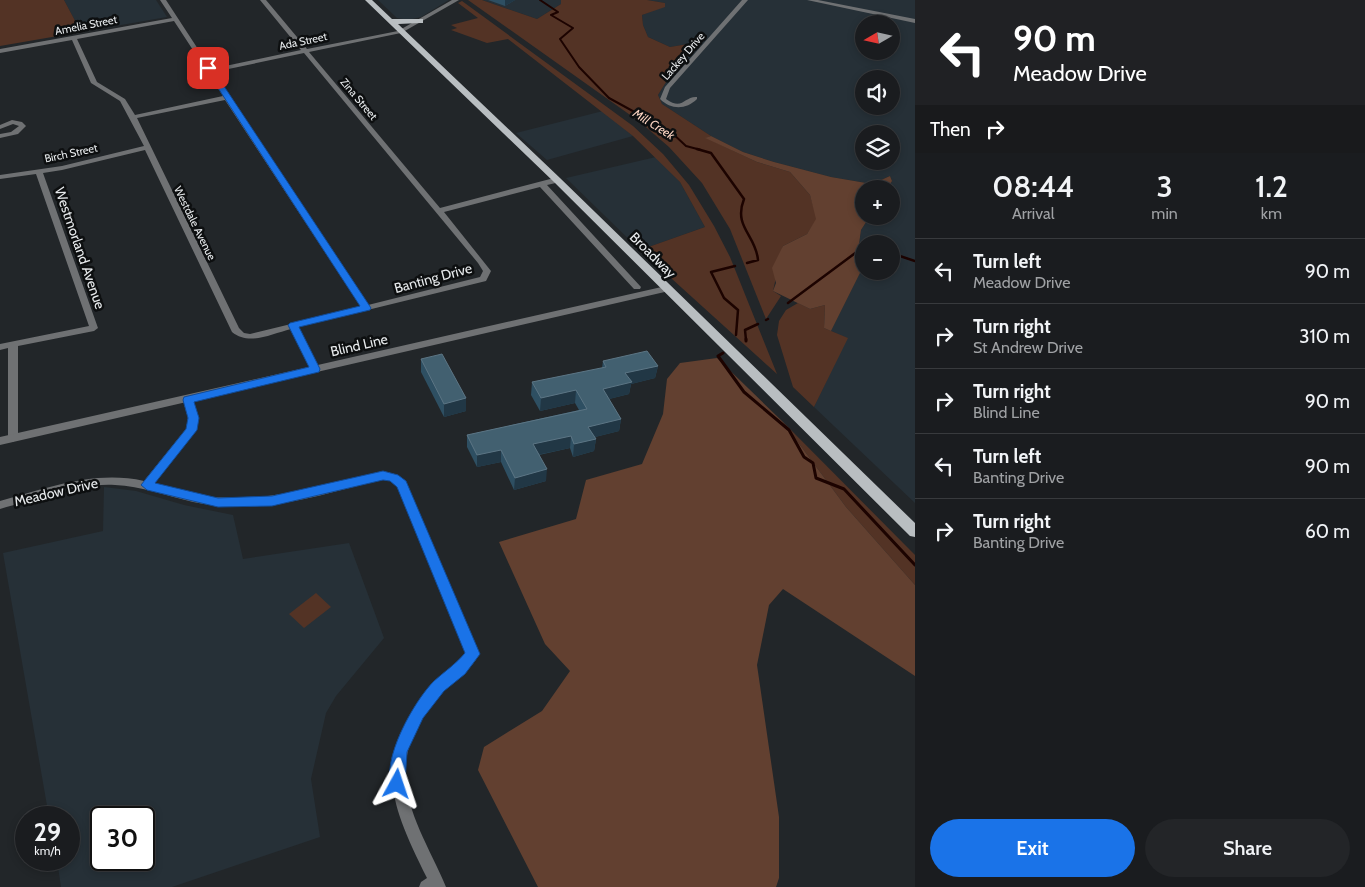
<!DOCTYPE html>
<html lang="en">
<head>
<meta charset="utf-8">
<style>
  body { margin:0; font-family:Cabin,sans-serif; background:#232528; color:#f1f3f6; height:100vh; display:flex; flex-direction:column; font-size:19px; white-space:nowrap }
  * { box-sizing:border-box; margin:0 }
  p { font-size:16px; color:#9fa1a4 }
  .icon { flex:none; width:28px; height:28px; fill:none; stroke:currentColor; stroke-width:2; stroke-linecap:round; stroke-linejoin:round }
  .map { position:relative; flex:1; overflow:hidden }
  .details { display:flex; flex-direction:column; background:#1a1c1f; width:450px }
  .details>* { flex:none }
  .guide { background:#202124; color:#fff; overflow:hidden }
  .needle { width:32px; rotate:261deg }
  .buttons { position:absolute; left:855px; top:15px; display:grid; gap:10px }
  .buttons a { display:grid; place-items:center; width:45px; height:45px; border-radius:50%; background:#1a1c1f; box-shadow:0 2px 8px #0003,0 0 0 1px #383a3d; font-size:25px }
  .speed { position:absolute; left:15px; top:806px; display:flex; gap:10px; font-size:25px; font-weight:700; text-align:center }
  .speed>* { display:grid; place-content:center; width:65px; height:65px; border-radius:50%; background:#1a1c1f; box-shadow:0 2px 8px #0003,0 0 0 1px #383a3d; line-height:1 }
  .speed small { font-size:12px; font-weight:400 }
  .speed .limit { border:2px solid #111; border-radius:8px; background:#fff; color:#111 }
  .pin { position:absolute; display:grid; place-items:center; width:42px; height:42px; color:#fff; margin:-21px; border-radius:10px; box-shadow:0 2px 8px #0006 }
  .me { position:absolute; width:55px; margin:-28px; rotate:5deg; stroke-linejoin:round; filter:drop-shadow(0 0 4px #0008) }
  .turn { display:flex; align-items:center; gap:18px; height:105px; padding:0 15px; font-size:22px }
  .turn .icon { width:65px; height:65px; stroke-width:2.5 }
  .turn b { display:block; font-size:35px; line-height:42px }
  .then { display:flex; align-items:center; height:48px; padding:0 15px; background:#0003; gap:10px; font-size:19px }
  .eta { display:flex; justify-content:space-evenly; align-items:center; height:85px; text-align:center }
  .eta b { font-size:30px; font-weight:600; line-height:35px }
  .cta { display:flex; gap:10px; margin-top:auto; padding:10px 15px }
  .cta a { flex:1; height:58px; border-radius:30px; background:#1a73e8; color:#fff; font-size:20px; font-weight:600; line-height:58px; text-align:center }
  .cta a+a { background:#232528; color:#f1f3f6 }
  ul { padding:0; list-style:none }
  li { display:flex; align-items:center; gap:15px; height:65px; padding:0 15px; border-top:1px solid #383a3d }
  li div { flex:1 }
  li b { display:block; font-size:19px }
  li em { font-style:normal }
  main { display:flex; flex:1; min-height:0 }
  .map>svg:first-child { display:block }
</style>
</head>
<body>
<main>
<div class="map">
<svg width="915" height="887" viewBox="0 0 915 887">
  <rect width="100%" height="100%" fill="#222629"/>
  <g fill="#263037" fill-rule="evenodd">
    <polygon points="64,0 156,0 167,17 81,32"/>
    <polygon points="378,0 449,0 421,17 408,20 397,18"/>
    <polygon points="482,0 561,0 561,4 537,19"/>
    <path d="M 647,0 L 915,0 L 915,503 L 814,407 L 847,338 L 831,331 L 862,269 L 858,251 L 861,230 L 870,216 L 891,216 L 891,189 L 887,189 L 892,181 L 890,176 L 872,184 L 831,177 L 774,162 L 743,152 L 711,136 L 662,104 L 658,95 L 671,74 L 680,66 L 694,43 L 670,47 L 648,37 L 643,25 L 642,15 L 665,6 L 665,3 ZM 864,24 L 891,24 L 891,51 L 864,51 ZM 864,79 L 891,79 L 891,106 L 864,106 ZM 864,134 L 891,134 L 891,161 L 864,161 ZM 864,244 L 891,244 L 891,271 L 864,271 Z"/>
    <polygon points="603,111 633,136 547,160 516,133"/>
    <polygon points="656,157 680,182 705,227 640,250 566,178"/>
    <path d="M 104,487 L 136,491 L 184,505 L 233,515 L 243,559 L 349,543 L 384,638 L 336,696 L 326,713 L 311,779 L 320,837 L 172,887 L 61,887 L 57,860 L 69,860 L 69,818 L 49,817 L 3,553 L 103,531 ZM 101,818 L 144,818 L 144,860 L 101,860 Z"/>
  </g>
  <g fill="#533325">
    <polygon points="0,0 64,0 81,32 0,46"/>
    <polygon points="468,0 482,0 537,19 561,4 561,0 647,0 665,3 665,7 642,15 643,25 648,37 670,47 694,43 695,46 680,66 671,74 658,95 662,104 711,136 706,138 757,162 790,172 810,195 817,219 807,234 783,246 773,291 781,296 766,319 730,229 702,183 669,147 640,122"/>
    <polygon points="462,1 633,126 663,154 689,185 714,226 730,257 777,374 640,250 705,227 680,182 633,136 508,39 487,43 451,30 457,28 451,25 478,18 458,3"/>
    <polygon points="798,303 810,309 825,305 824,328 848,338 814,407 793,387 777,335 779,321 786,310"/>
    <polygon points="783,422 915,555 915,585 846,507"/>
    <polygon points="316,593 331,607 304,628 289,614"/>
  </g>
  <g fill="#624030">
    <polygon points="711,136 743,152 774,162 831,177 872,184 890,176 892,181 887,189 864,189 864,216 870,216 861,230 858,251 862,269 831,331 824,328 825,305 810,309 773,291 776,283 772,268 783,246 807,234 816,219 810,195 790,172 757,162 705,138"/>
    <polygon points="717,358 783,422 846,507 915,585 915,676 783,589 769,605 757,665 779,817 779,878 776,887 538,887 478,770 484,747 542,711 570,671 545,644 499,542 576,519 586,480 642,464 663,414 667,379 680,363"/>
  </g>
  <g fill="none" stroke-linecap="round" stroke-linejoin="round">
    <polyline stroke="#1c0300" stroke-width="2" points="540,0 558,12 551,15 573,28 560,39 579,67 609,98 671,132 686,146 701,150"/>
    <g stroke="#1c0300" stroke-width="2.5">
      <path d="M 697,149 L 711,153 L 744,199 C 733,227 756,235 758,260 L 747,263"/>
      <polyline points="891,253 915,261"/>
      <polyline points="735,266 711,272 724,298 738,310 736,335"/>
      <polyline points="788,303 858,251 864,251"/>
      <polyline points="766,320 768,319"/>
      <polyline points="746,340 745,330 758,324"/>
    </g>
    <g stroke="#1c0300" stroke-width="3">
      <polyline points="746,339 746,341"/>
      <polyline points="723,353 718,356 744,392 789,430 804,457 813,463 816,478 844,489 915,565"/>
    </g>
    <g fill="#6f7173" fill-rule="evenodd">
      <path d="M 160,0 L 166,0 L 211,69 L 301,50 L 260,0 L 266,0 L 307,49 L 403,30 L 403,32 L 401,33 L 309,52 L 440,208 L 554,178 L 560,178 L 560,182 L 547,185 L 641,287 L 640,289 L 634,289 L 540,187 L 444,212 L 491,271 L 486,281 L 298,327 L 320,369 L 315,372 L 310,369 L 291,329 C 271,334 249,346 232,332 L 145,150 L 62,170 L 43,173 L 98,328 L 94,331 L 18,346 L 18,438 L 13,442 L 9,441 L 8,438 L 8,348 L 0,350 L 0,344 L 89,326 L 36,174 L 0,179 L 0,175 L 62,166 L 144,146 L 120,101 L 91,83 L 72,40 L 0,53 L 0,49 L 172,18 ZM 174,21 L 223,96 L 135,115 L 125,99 L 97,82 L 77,39 ZM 304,53 L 478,263 L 483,271 L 480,277 L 368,305 L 214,72 ZM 225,100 L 361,307 L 250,334 L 244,333 L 239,328 L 137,118 Z"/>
      <path d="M 742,0 L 748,0 L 670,88 L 666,99 C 683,111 684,96 697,97 L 697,99 C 686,110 671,110 660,99 L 665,87 Z"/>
      <polygon points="12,120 22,122 26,126 18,134 0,138 0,134 11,132 19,126 13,124 0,129 0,125"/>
      <path d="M 188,397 L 193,400 L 198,418 L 196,430 L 154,484 L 206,497 L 240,498 L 261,497 L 302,491 L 383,471 L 398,475 L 407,485 L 479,654 C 470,673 450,681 437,698 C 430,708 421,718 416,729 C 387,787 425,836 446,887 L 419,887 L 421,882 L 427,878 C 389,801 372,761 430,687 C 441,674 457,667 467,653 L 398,487 L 391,481 L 383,479 C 336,491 287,507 238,507 C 223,506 207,505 193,502 C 167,496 141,486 115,485 C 76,483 37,499 0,509 L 0,501 C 48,488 94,470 144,481 L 186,429 L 188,418 L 183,400 Z"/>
    </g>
    <g fill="#6f7173" fill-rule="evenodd">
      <polygon points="452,0 459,0 403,32 398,31"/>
      <polygon points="807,0 818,0 915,19 915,23"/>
      <polygon points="666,286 670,289 669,291 0,445 0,437"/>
    </g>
    <polygon fill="#b9bec1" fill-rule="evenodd" points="365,0 372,0 392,19 423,19 423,23 420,23 398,24 560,178 915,523 915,537 910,536 554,182"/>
  </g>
  <g fill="#2e4f62">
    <polygon points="488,0 515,0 505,6"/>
    <polygon points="421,359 466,398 466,411 444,417 421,372"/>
    <polygon points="603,361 658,366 655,378 631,384 629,394 609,399 621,419 619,431 595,437 596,439 594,451 573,457 570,448 539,455 546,481 514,490 501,462 477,467 467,447 467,435 579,410 575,403 540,411 531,395 532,382 602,368"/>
  </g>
  <g fill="#213745">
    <polygon points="505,0 515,0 505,6"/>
    <polygon points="658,366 655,378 631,384 629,394 601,401 603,389 625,373"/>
    <polygon points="576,390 575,403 540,411 541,398"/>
    <polygon points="466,398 466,411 444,417 444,404"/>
    <polygon points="621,419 619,431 587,439 588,427"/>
    <polygon points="571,436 570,448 532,456 533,444"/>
    <polygon points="596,439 594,451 573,457 574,444"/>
    <polygon points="501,450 501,462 477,467 477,455"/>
    <polygon points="547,469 546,481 514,490 515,478"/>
  </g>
  <g fill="#426070" stroke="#5c7584">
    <polygon points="647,351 658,366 625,373 632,382 603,389 621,419 588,427 596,439 574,444 571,436 533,444 547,469 515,478 501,450 477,455 467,435 587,409 576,390 541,398 532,382 606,367 603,361"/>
    <polygon points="442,354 466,398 444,404 421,359"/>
  </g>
  <path fill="#1a73e8" stroke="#114b97" d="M 206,66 L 212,68 L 371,308 L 370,310 L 299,327 L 320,369 L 319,372 L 194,402 L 199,418 L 197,430 L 155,483 L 218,498 L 272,496 L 383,471 L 398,475 L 406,481 L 480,654 L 465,674 L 444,691 L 423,718 L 407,752 L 405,784 L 403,789 L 397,791 L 392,789 C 380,761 414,701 434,681 C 445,671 456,664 465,653 L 397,487 L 390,481 L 383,480 L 272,506 L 218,507 L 147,490 L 141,485 L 186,429 L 188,418 L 183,400 L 184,397 L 309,367 L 288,325 L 290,323 L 360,306 L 205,68 Z"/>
  <g text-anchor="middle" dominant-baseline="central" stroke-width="5" stroke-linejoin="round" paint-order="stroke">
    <g font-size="11" fill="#e8ebed" stroke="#0d0f10">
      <text transform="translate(86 25) rotate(-11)">Amelia Street</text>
      <text transform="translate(303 41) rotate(-12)">Ada Street</text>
      <text transform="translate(683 56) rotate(-49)">Lackey Drive</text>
      <text transform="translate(359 99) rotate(50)">Zina Street</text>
      <text transform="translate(71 153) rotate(-12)">Birch Street</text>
      <text transform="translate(195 223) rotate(64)">Westdale Avenue</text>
    </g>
    <g font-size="12" font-style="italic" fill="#fbd4c2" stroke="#0d0f10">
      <text transform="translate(654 124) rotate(32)">Mill Creek</text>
    </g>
    <g font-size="14" fill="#e8ebed" stroke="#0d0f10">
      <text transform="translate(80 248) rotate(71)">Westmorland Avenue</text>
      <text transform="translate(653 255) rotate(45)">Broadway</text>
      <text transform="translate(433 278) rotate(-15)">Banting Drive</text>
      <text transform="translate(359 345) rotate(-13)">Blind Line</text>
      <text transform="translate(56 492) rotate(-13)">Meadow Drive</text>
    </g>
  </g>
</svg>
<div class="buttons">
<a><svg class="needle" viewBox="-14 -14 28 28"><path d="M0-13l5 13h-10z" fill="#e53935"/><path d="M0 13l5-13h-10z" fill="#9fa1a4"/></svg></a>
<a><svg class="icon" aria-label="sound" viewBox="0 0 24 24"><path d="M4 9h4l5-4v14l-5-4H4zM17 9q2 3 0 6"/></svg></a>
<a><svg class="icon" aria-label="layers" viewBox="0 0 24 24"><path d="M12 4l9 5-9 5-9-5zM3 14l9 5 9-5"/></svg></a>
<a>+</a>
<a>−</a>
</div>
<div class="speed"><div>29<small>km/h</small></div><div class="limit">30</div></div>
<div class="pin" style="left:208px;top:68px;background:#d93025"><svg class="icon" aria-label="arrive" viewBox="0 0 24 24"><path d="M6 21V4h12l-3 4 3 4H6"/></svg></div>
<svg class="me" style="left:397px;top:784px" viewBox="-20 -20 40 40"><path d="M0-17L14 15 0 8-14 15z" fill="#1a73e8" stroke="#fff" stroke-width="4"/></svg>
</div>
<section class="details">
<div class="guide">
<div class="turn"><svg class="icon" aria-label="left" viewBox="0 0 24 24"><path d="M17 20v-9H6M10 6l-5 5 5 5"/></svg><div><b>90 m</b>Meadow Drive</div></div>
<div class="then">Then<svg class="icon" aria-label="right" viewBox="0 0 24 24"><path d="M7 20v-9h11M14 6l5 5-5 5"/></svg></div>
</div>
<div class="eta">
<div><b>08:44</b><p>Arrival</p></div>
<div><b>3</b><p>min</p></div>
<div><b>1.2</b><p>km</p></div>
</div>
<ul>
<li><svg class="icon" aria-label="left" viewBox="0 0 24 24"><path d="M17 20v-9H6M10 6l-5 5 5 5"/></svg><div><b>Turn left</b><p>Meadow Drive</p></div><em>90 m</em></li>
<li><svg class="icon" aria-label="right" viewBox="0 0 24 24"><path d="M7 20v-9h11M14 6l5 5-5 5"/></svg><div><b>Turn right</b><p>St Andrew Drive</p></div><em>310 m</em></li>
<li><svg class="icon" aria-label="right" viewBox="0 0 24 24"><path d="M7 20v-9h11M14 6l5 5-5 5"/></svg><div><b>Turn right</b><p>Blind Line</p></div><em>90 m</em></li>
<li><svg class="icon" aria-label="left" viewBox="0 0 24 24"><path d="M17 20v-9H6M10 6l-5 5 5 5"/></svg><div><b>Turn left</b><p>Banting Drive</p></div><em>90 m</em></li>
<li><svg class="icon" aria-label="right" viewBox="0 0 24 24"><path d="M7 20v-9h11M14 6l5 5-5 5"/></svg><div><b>Turn right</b><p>Banting Drive</p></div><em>60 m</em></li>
</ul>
<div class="cta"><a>Exit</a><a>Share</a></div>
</section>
</main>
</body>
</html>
